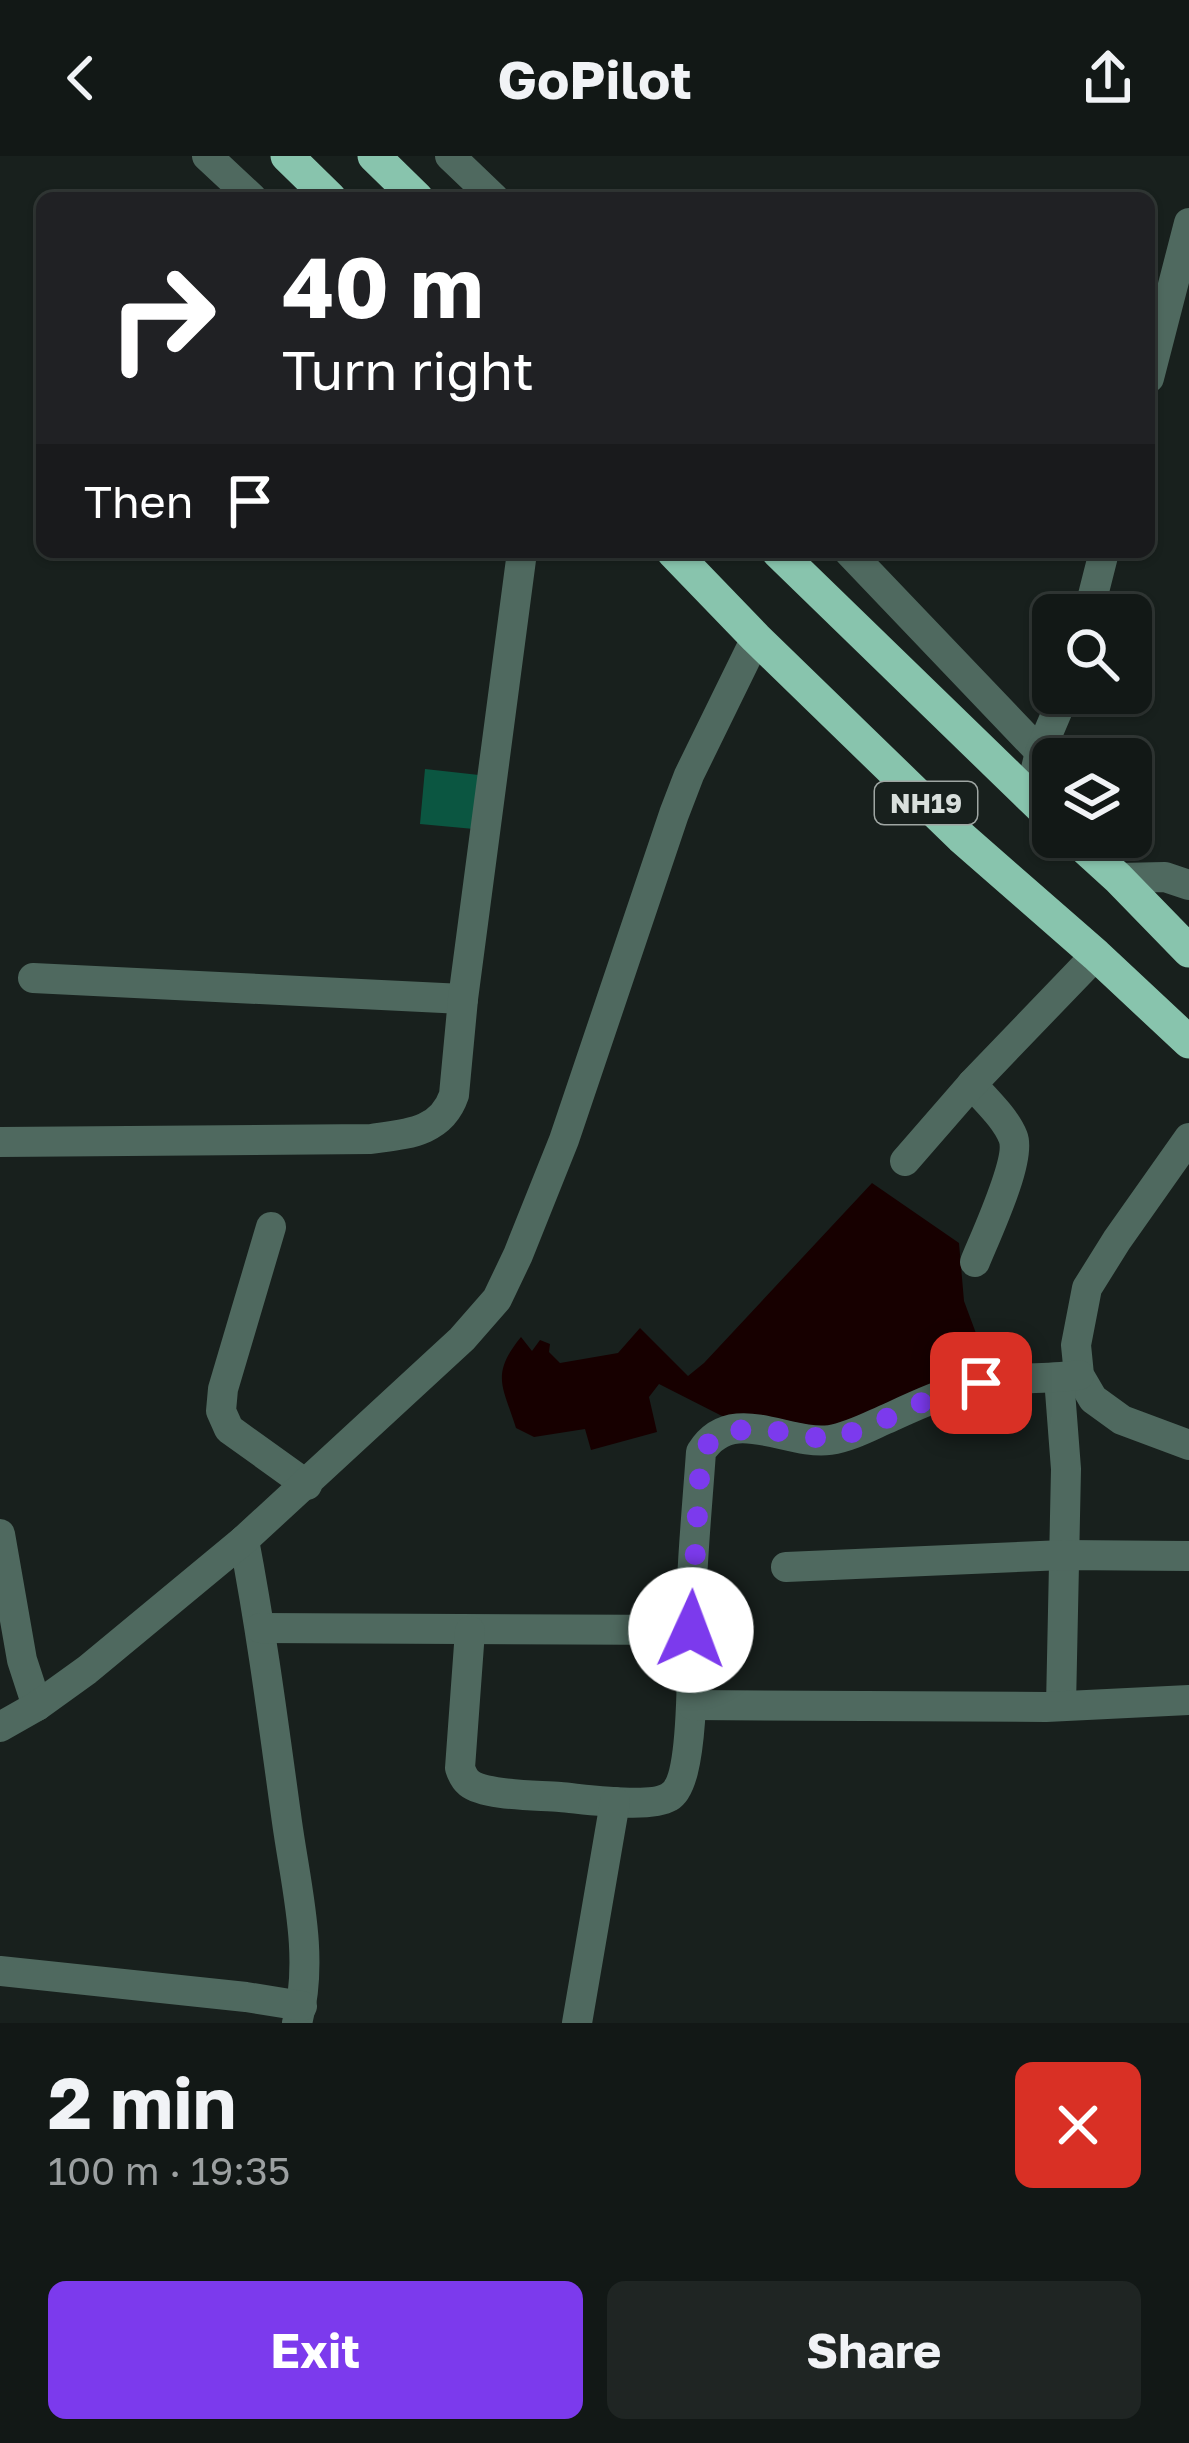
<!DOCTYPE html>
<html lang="en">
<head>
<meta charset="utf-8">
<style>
  body { margin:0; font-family:"Golos Text",sans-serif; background:#1f2523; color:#f1f3f6; height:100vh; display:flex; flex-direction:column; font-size:45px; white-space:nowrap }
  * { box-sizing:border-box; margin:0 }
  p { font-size:39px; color:#9ca0a1 }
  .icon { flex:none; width:66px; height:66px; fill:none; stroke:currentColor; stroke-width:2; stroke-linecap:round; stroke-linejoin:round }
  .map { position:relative; height:1867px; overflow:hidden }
  .drawer { display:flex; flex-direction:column; background:#121816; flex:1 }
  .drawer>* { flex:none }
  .top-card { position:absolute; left:36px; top:36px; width:1119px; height:366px; border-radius:18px; box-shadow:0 3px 9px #0004,0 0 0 3px #313735; background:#202124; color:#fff; overflow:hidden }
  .tools { position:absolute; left:1032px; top:438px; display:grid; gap:24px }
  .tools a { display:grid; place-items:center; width:120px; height:120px; border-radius:18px; background:#121816; box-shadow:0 3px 9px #0004,0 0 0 3px #313735; font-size:60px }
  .pin { position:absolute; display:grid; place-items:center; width:102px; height:102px; color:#fff; margin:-51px; border-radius:24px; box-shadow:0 6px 18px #0006 }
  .me { position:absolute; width:132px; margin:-66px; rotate:2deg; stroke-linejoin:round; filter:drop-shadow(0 0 9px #0008) }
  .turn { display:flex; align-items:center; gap:42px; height:252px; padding:0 48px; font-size:54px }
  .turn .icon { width:156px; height:156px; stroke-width:2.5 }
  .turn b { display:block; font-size:84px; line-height:102px }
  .then { display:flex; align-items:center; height:114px; padding:0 48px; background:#0003; gap:24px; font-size:45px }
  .round { display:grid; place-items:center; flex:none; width:126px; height:126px; border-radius:18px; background:#1f2523 }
  .head { display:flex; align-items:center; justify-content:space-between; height:204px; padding:0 48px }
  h1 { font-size:72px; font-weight:700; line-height:90px }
  .primary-button { display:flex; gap:24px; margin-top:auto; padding:24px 48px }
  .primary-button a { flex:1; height:138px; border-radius:18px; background:#7c3aed; color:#fff; font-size:48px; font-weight:700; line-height:138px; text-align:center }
  .primary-button a+a { background:#1f2523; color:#f1f3f6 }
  header { display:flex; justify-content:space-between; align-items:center; height:156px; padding:0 48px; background:#121816; font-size:54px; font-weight:700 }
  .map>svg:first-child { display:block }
</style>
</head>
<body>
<header><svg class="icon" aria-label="back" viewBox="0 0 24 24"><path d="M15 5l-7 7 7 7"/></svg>GoPilot<svg class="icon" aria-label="share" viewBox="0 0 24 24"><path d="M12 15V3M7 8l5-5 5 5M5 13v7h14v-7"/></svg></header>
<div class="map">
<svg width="1189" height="1867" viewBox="0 0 1189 1867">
  <rect width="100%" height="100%" fill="#18201d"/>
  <path fill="#170000" d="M 872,1027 L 959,1087 L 964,1145 L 977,1180 L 975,1213 L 838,1275 L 765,1260 L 722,1260 L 659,1228 L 649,1241 L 657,1276 L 591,1294 L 585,1273 L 534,1281 L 516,1272 C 503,1230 490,1219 521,1181 L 532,1195 L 540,1184 L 550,1188 L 549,1196 L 560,1207 L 618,1197 L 640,1172 L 688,1220 L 704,1207 Z"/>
  <polygon fill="#0b5641" points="425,613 479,619 474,673 420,668"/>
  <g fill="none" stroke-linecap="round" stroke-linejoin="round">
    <g stroke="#4f695f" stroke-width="30">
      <polyline points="207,0 252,42"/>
      <polyline points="450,0 494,42"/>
      <polyline points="1149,222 1189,67"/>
      <polyline points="849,396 1040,596"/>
      <polyline points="1088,459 1104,396"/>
      <polyline points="1029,642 1040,596 1065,537"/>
      <polyline points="33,822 463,843"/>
      <path d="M 972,928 C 985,944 1005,961 1013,981 C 1022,1003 985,1081 975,1106"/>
      <polyline points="1189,982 1117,1084 1087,1132 1076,1189 1079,1219 1093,1243 1122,1264 1189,1289"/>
      <path d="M 0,986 L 371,983 C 406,978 441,977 454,939 L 463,843 L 522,396"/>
      <polyline points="905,1005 972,928 1096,799"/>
      <polyline points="271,1071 223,1233 221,1255 229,1273 307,1329"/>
      <polyline points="1059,1222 1066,1313 1061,1550"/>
      <polyline points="0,1378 22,1504 37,1550"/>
      <path d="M 244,1384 C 262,1478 274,1572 287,1666 C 296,1731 315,1802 297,1867"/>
      <polyline points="786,1411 1064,1399 1189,1400"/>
      <polyline points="260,1472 691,1474"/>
      <path d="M 470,1475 L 460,1612 C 462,1618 464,1623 469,1627 C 485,1640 538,1639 560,1641 C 584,1643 649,1653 669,1641 C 699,1625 691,1462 692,1425 C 694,1382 698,1339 701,1296 C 732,1247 787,1290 830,1284 C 851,1281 872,1269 891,1261 C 919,1248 948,1235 977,1228 C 1010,1220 1046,1224 1079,1219"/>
      <polyline points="692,1549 1046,1551 1189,1544"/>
      <polyline points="0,1815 246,1841 302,1850"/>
      <polyline points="577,1867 615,1646"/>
    </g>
    <g stroke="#4f695f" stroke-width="30">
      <polyline points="1118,722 1165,721 1189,729"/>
      <polyline points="0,1571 37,1550 87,1514 244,1384 462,1183 497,1143 518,1099 564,984 674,658 689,619 756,482"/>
    </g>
    <g stroke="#88c4ad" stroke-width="33">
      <polyline points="287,0 330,42"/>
      <polyline points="374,0 417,42"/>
      <polyline points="673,396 756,482 961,681 1096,799 1189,886"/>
      <polyline points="778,396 1053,663"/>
      <polyline points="1073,681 1118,722 1189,795"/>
    </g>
  </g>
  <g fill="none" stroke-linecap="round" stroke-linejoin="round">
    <polyline stroke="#7c3aed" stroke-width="21" stroke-dasharray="0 37.8" points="691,1474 701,1296 718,1277 757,1272 831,1284 870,1270 925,1245 981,1227"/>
  </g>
  <g text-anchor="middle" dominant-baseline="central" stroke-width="12" stroke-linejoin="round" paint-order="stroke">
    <rect fill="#18201d" stroke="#9fa6a3" stroke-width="3" x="875" y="626" width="102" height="42" rx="9"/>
    <g font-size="27" font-weight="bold" fill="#d9dfdc">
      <text x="926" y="647">NH19</text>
    </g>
  </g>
</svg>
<div class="tools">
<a><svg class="icon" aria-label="search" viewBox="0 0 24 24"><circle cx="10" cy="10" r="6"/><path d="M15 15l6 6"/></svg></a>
<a><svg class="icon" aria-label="layers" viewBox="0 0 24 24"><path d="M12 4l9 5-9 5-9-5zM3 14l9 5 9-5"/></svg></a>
</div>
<div class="pin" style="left:981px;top:1227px;background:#d93025"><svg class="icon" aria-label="arrive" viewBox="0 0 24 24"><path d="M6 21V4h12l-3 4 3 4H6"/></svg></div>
<svg class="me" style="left:691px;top:1474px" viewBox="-20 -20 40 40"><circle r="19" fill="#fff"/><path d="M0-13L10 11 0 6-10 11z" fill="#7c3aed"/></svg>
<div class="top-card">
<div class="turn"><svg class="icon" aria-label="right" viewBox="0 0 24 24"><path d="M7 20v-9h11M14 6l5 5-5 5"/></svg><div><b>40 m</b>Turn right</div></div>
<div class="then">Then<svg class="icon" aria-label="arrive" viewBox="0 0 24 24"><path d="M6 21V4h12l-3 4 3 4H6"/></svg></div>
</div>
</div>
<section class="drawer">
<div class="head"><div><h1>2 min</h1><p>100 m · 19:35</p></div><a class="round" style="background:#d93025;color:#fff"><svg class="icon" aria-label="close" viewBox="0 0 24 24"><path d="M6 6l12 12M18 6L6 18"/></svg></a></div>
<div class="primary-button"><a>Exit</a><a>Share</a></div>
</section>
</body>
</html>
